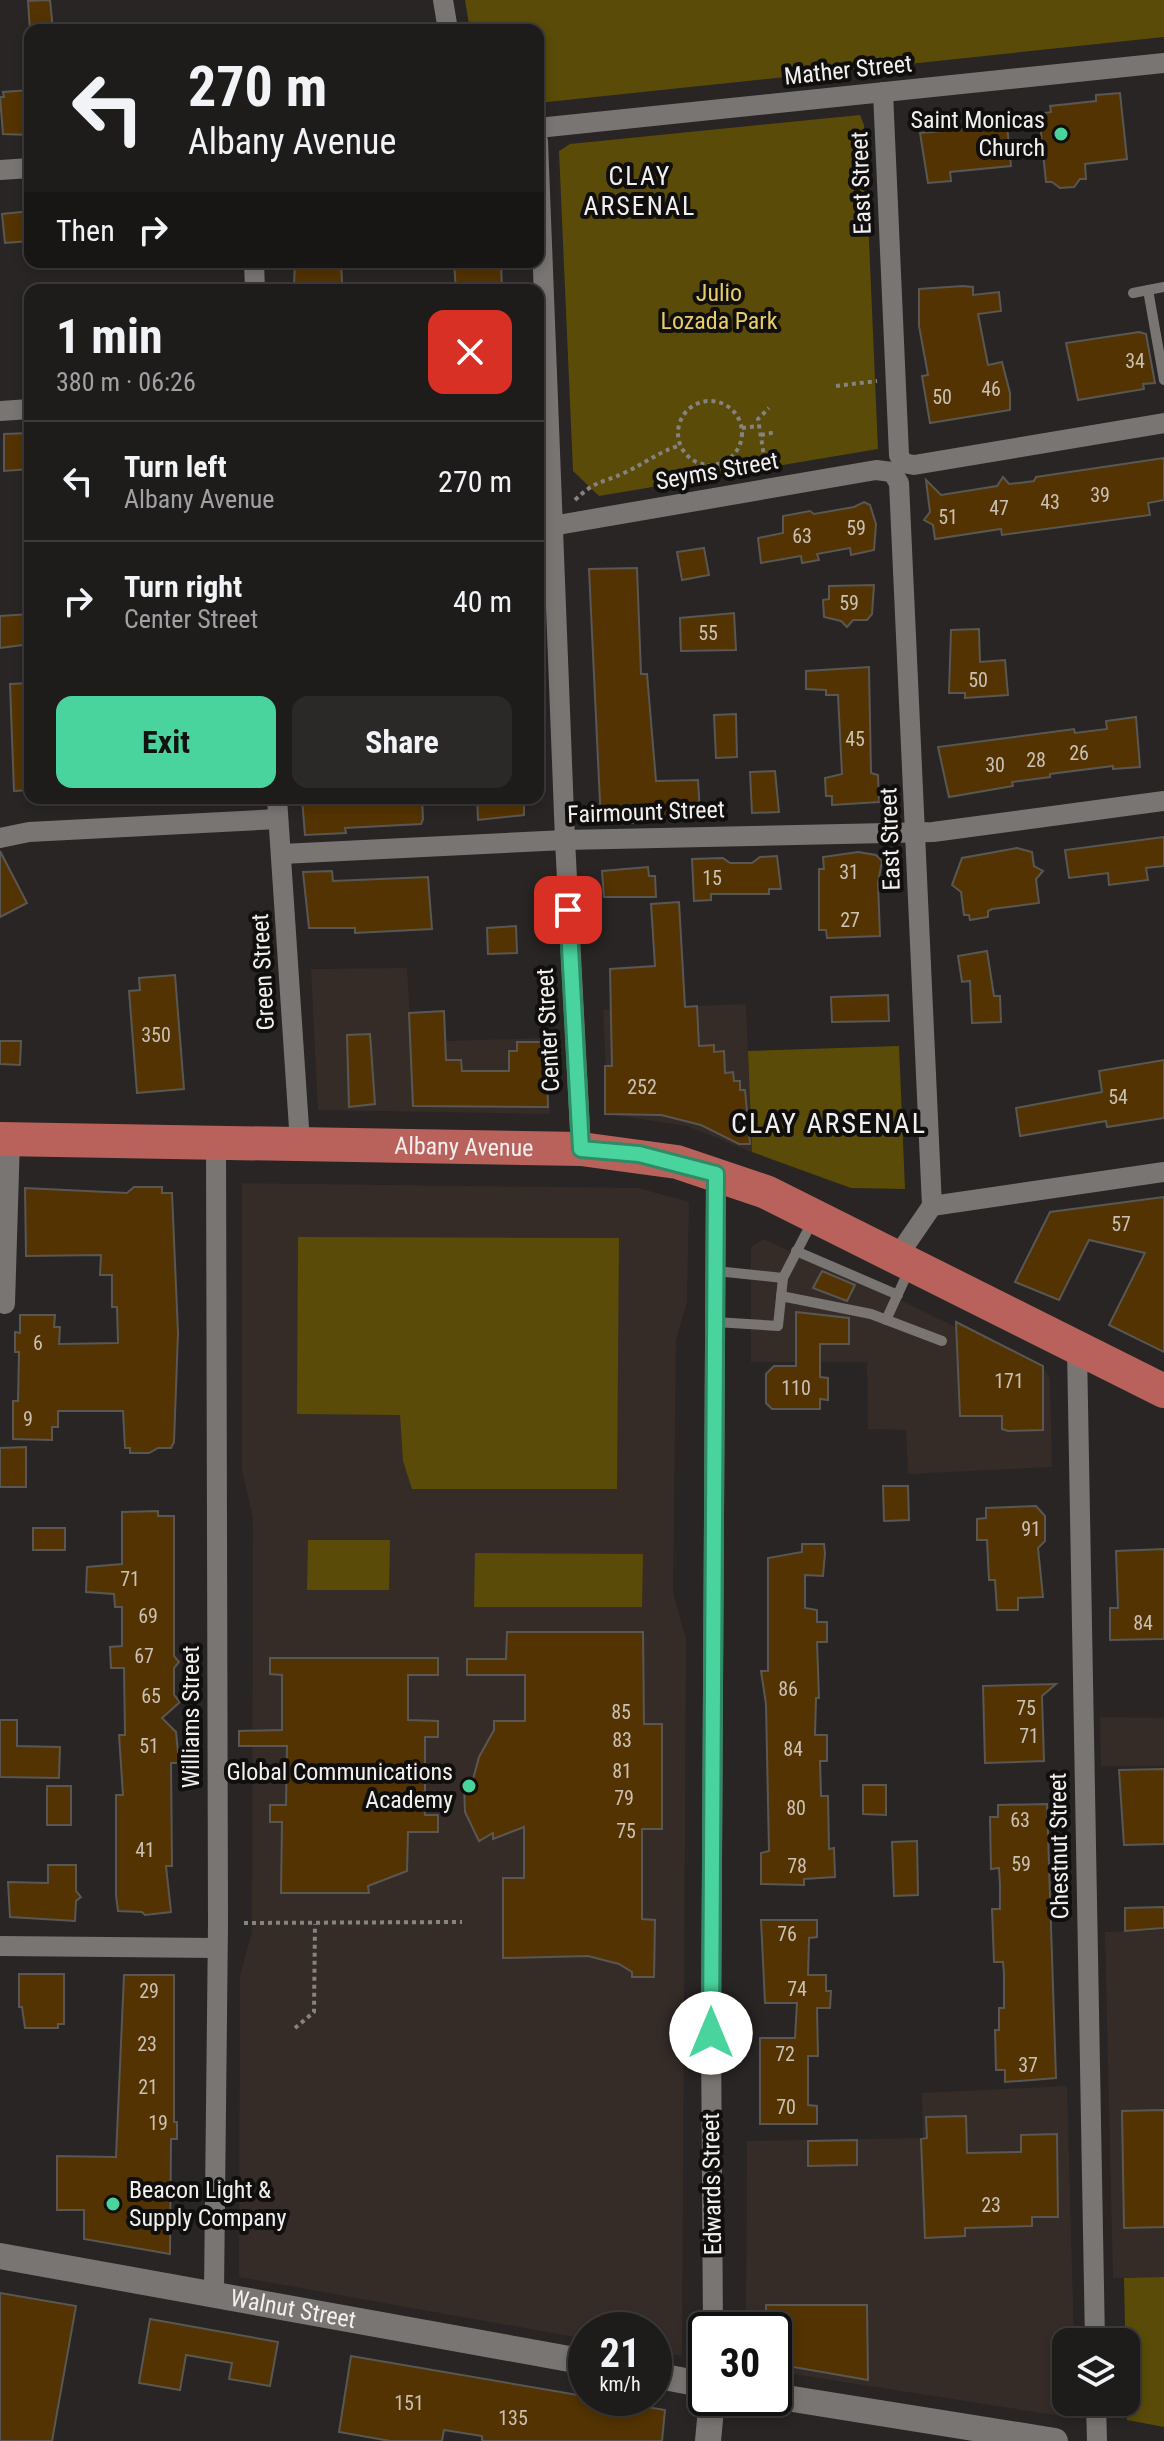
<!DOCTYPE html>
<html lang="en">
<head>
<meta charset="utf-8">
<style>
  body { margin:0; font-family:"Roboto Condensed",sans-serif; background:#2b2928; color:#f1f3f6; height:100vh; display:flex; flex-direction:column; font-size:30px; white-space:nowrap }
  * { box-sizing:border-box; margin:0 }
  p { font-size:26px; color:#a1a1a3 }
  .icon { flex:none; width:44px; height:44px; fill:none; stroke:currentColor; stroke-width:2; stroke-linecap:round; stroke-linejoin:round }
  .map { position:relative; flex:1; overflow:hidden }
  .panel { position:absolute; left:24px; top:284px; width:520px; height:520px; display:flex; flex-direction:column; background:#1e1c1b; border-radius:16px; box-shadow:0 4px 12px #0003,0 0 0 2px #3c3a3a }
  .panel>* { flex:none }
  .banner { position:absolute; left:24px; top:24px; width:520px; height:244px; border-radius:16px; box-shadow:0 4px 12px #0003,0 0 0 2px #3c3a3a; background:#1e1c1b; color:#f1f3f6; overflow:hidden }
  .fabs { position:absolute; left:1052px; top:2328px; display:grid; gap:16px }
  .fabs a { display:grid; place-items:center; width:88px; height:88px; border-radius:16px; background:#1e1c1b; box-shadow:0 4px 12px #0003,0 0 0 2px #3c3a3a; font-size:40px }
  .speed { position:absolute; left:568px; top:2312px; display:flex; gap:16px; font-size:40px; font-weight:700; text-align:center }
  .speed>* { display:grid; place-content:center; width:104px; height:104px; border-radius:50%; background:#1e1c1b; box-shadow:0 4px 12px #0003,0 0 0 2px #3c3a3a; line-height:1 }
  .speed small { font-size:20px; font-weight:400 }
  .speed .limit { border:4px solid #111; border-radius:12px; background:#fff; color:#111 }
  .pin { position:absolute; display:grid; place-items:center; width:68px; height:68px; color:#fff; margin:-34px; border-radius:16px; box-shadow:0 4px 12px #0006 }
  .me { position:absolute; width:88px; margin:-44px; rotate:0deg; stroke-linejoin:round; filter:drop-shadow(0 0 6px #0008) }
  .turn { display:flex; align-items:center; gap:28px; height:168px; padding:0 32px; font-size:36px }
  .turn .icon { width:104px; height:104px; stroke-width:2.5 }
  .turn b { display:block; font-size:56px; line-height:68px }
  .then { display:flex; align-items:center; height:76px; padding:0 32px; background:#0003; gap:16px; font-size:30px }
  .round { display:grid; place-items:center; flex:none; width:84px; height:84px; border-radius:16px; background:#2b2928 }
  .headline { display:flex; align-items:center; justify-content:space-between; height:136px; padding:0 32px }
  h1 { font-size:48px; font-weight:700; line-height:60px }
  .cta { display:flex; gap:16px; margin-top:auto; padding:16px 32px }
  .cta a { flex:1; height:92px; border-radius:16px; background:#49d49d; color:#111; font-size:32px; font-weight:700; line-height:92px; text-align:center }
  .cta a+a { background:#2b2928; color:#f1f3f6 }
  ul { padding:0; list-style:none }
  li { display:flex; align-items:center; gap:24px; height:120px; padding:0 32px; border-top:2px solid #3c3a3a }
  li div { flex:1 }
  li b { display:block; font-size:30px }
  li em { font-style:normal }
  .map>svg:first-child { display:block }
</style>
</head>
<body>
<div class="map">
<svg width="1164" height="2441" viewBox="0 0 1164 2441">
  <rect width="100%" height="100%" fill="#282524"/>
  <g fill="#352c27">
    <polygon points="407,968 410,1017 445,1030 446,1041 546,1038 550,1114 318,1110 311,969"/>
    <polygon points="746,1004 752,1152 687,1126 608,1114 603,1010"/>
    <polygon points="242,1183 638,1188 689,1202 687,1301 676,1340 673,1592 686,1639 682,2356 654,2351 654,2330 586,2330 586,2339 239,2277 240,1975 252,1932 253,1518 242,1471"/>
    <polygon points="763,1239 896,1298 1046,1371 1050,1379 1052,1467 908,1474 906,1430 868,1429 867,1362 751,1362 751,1247"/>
    <polygon points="1100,1717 1164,1718 1164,1766 1101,1766"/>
    <polygon points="1164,1930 1164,2277 1113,2278 1105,1932"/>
    <polygon points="1067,2086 1074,2342 1066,2342 1066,2402 1075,2402 1076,2408 1067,2417 774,2371 774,2330 746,2330 747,2141 923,2138 922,2093"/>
  </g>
  <g fill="#5a4b08">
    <polygon points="465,0 1164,0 1164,37 538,103 538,30 470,30"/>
    <polygon points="860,115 864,125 878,449 599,496 573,471 559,151 570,144"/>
    <polygon points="899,1046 905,1189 851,1188 752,1152 748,1051"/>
    <polygon points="298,1237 619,1238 617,1489 412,1489 403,1461 400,1415 297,1414"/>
    <polygon points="308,1540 390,1540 389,1590 307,1590"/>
    <polygon points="475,1553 643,1554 642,1607 474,1607"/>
    <polygon points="1164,2277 1164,2427 1127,2420 1124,2278"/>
  </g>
  <g fill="#533301" stroke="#595754" stroke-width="2">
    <polygon points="50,0 53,30 30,30 28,1"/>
    <polygon points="30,90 30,135 3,134 0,97 4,97 3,92"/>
    <polygon points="1120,93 1127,159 1085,164 1086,179 1080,179 1074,187 1060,188 1052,182 1046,182 1039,114 1051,112 1050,106 1096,101 1096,95"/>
    <polygon points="1007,125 1011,166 950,172 951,181 928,183 920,133"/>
    <polygon points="30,211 30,241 5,243 2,214"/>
    <polygon points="295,262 341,262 342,283 294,285"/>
    <polygon points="501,262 502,290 456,290 454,263"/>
    <polygon points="963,286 973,287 973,295 999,292 1001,311 978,314 988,365 1002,362 1010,393 1010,410 930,423 922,376 928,375 919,326 919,289"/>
    <polygon points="1139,332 1146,334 1155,383 1143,384 1144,389 1078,400 1066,343"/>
    <polygon points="30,433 30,469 4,471 4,434"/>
    <polygon points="1164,458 1164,500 1148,503 1150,515 1002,535 1001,529 935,539 933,525 924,520 930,512 926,480 941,495 997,486 1003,477 1009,484 1019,483 1034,481 1036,477"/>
    <polygon points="864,502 870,505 876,524 874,550 851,555 850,548 817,554 819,560 802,563 801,556 761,563 758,538 783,533 783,516 810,511 814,514 854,507"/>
    <polygon points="704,548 709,575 682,580 677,552"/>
    <polygon points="637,568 641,674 647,674 656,781 698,780 700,813 652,815 653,822 601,824 589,569"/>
    <polygon points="874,585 872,614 867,620 853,620 847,627 841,621 824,617 823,600 829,599 829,586"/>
    <polygon points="734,613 736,650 681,651 680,618"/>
    <polygon points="30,614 30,644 0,648 0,616"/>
    <polygon points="979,629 980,662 1005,660 1008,695 965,698 965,693 949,693 951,630"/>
    <polygon points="869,667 871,773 878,775 879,802 832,805 832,796 826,796 825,778 842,774 838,695 826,695 826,690 806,689 806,671"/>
    <polygon points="30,683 30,790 14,791 10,684"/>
    <polygon points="736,714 737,757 716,758 714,715"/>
    <polygon points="1136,717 1140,767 1113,769 1113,766 1050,774 1050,777 1012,782 1013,786 949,797 938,747 1074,729 1075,733 1107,729 1106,721"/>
    <polygon points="775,771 779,812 752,813 750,772"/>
    <polygon points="302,798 422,798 423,819 421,824 345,828 346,833 305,835"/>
    <polygon points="477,798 524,798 524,815 478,820"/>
    <polygon points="1164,837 1164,866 1146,868 1148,880 1109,885 1108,873 1069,878 1065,850"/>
    <polygon points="1017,848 1032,852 1034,866 1043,871 1036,879 1039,903 992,909 988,911 988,917 970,920 969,915 964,915 961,892 952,885 962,858"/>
    <polygon points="0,851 27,903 0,917"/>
    <polygon points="858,852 876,855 882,861 878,883 880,936 827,938 826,930 819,930 819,869 824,869 823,857"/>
    <polygon points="777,856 781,889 769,889 769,894 711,894 711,900 694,901 692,859 723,858 730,863 752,863 760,857"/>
    <polygon points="648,867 649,876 655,876 656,897 604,897 602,871"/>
    <polygon points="332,871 333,881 428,877 432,929 355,933 355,928 309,928 303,872"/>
    <polygon points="679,902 685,1007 697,1006 699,1046 714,1045 714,1052 724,1051 725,1073 733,1072 734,1081 740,1081 740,1090 745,1090 750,1144 739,1144 701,1125 661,1115 605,1114 605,1066 612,1066 610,969 655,966 651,904"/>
    <polygon points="516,926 517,953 488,954 487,928"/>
    <polygon points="987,951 994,996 1000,996 1001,1022 972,1023 970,981 962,982 958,956"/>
    <polygon points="175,975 184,1089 137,1093 129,991 140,990 139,978"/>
    <polygon points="888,995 889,1021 832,1022 831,997"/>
    <polygon points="444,1011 446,1060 461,1060 462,1071 509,1071 509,1051 517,1051 517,1042 546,1042 548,1107 413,1106 409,1013"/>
    <polygon points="370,1034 375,1104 349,1107 347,1035"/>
    <polygon points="0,1041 21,1041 20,1065 0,1064"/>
    <polygon points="1164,1060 1164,1118 1107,1127 1106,1121 1020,1136 1016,1108 1102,1092 1099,1071"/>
    <polygon points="134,1187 162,1187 162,1193 172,1193 178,1333 174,1442 171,1448 158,1448 149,1453 130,1453 130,1448 125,1448 123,1411 58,1411 58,1427 52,1427 52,1440 13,1439 13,1401 18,1401 19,1352 15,1352 15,1332 20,1333 20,1315 55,1315 54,1327 60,1327 59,1344 118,1343 117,1307 112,1307 112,1275 100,1275 101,1255 26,1256 25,1188 127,1193"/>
    <polygon points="1164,1197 1164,1352 1109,1325 1145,1253 1089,1240 1059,1300 1015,1282 1050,1212"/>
    <polygon points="822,1271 855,1285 847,1301 813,1288"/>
    <polygon points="796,1312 849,1318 849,1344 820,1344 820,1377 828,1378 828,1400 820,1399 820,1409 772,1409 766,1403 766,1374 774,1366 796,1366"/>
    <polygon points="956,1322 1043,1366 1043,1430 1008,1431 1002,1429 1002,1416 960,1416"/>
    <polygon points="26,1447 26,1487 0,1487 0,1448"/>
    <polygon points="883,1486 908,1486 909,1520 884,1521"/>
    <polygon points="1036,1506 1045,1516 1045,1541 1038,1548 1043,1597 1018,1598 1018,1610 997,1610 995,1580 989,1580 987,1540 977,1540 977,1519 986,1518 986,1508"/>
    <polygon points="158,1511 158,1516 174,1516 174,1656 179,1662 174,1668 174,1695 180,1702 162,1718 176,1732 179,1763 171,1763 172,1866 166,1866 171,1912 145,1915 142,1912 118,1911 116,1896 116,1795 123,1795 119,1735 125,1735 124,1668 111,1668 110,1647 122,1646 122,1607 115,1607 114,1594 86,1592 87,1567 122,1564 122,1512"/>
    <rect x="33" y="1528" width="32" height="22"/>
    <polygon points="802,1544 824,1544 825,1553 823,1576 805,1575 805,1608 817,1610 817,1622 827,1622 827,1642 817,1642 819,1698 816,1698 815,1735 827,1735 827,1761 820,1761 821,1796 828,1796 829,1849 834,1848 835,1877 804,1879 804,1885 761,1884 761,1853 769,1851 766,1704 761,1671 768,1671 768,1558 802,1552"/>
    <polygon points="1164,1549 1164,1639 1110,1640 1110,1608 1118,1608 1116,1551"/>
    <polygon points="507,1632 643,1632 644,1724 662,1724 662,1829 642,1829 642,1919 655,1920 654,1977 632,1977 632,1972 619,1964 588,1956 503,1958 503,1878 524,1878 524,1827 493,1839 493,1833 479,1841 465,1812 464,1784 472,1783 479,1757 494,1730 494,1721 525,1721 525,1675 467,1675 467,1659 506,1659"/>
    <polygon points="270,1658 438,1658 438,1675 408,1675 408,1720 438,1721 438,1737 425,1737 425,1815 438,1815 438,1832 408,1832 407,1871 368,1886 369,1893 281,1893 282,1822 270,1822 270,1805 286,1805 287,1746 239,1746 239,1731 282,1730 282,1675 270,1674"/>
    <polygon points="1056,1684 1042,1696 1044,1761 985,1763 983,1686"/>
    <polygon points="0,1720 17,1720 17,1746 60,1747 59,1778 0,1777"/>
    <polygon points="1164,1769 1164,1844 1124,1845 1119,1770"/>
    <polygon points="863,1785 886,1785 886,1815 863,1814"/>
    <rect x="47" y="1786" width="24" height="39"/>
    <polygon points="1047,1804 1056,2078 1005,2082 1005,2070 996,2070 995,2030 999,2030 999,2008 1004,2008 1004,1974 1003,1962 994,1962 992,1909 1000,1909 1000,1886 999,1868 991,1869 990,1817 998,1817 998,1805"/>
    <polygon points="917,1841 918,1895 894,1896 892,1842"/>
    <polygon points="48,1865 76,1865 76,1891 81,1897 76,1901 75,1921 10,1917 8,1882 48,1883"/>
    <polygon points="1164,1907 1164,1928 1125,1931 1125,1908"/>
    <polygon points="761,1920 817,1920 817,1937 809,1938 808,1975 826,1975 826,1991 831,1991 830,2008 817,2008 818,2056 808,2056 808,2105 817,2106 817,2124 760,2124 760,2038 795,2038 797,2003 765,2003"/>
    <polygon points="19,1974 64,1974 64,2024 58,2024 58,2028 25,2028 22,2007 19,2007"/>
    <polygon points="124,1975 174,1975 174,2122 177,2122 177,2139 171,2139 170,2254 84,2239 84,2210 57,2210 57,2156 116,2157"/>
    <polygon points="1164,2110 1164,2227 1124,2228 1122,2111"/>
    <polygon points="966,2116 967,2153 1021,2152 1021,2135 1057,2134 1058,2217 1032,2217 1032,2226 965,2228 965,2236 925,2238 921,2139 927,2138 926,2117"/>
    <polygon points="857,2140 857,2165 808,2166 808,2141"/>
    <polygon points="0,2293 76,2306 52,2441 0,2441"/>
    <polygon points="766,2305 867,2305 868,2380 776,2364 776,2331 766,2326"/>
    <polygon points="150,2319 278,2342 270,2386 229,2379 232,2363 186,2355 180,2390 139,2383"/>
    <polygon points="351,2356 665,2410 662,2441 482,2441 482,2436 444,2430 442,2441 390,2441 339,2432"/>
  </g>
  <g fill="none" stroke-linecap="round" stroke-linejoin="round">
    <g stroke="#858382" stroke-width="4" stroke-dasharray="4 4" stroke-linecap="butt">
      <polyline points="836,386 877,381"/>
      <circle cx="710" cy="433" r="32"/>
      <polyline points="742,428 759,426"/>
      <polyline points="761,435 776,432"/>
      <polyline points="766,468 758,419 769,408"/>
      <path d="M 575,500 C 596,480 600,484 624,473 C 644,464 658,452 681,445"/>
      <polyline points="244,1923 462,1922"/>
      <polyline points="295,2028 314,2012 315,1924"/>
    </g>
    <g stroke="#797573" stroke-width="10">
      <polyline points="1148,290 1164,380"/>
      <polyline points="1133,293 1164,287"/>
      <polyline points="796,1251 898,1295"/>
      <polyline points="716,1271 783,1278"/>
      <polyline points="781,1296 871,1314 942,1341"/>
      <polyline points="886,1320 909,1270"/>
      <polyline points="715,1322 778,1326 783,1278 812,1222"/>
    </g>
    <g stroke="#797573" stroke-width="20">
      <polyline points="443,0 448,30"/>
      <polyline points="883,92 899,455 903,463 914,465 1164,423"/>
      <polyline points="538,128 1164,63"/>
      <polyline points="538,141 565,840 581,1149"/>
      <polyline points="0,170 30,168"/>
      <polyline points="254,262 255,290"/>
      <polyline points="0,411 30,409"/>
      <polyline points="552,526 876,470 892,472 899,483 932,1206"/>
      <polyline points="277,798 300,1143"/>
      <polyline points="0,838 29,832 278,819"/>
      <polyline points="282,854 565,840 933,832 1164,801"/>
      <polyline points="897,1257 932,1206 1164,1172"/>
      <polyline points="5,1304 10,1139"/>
      <polyline points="1077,1349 1095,2342"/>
      <polyline points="0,1946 217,1948"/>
      <polyline points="214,2293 218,1923 216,1140"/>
      <polyline points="713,2330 711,2033 716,1174"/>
      <polyline points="1096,2402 1097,2441"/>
    </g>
    <g stroke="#797573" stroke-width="26">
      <path id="s1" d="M 0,2256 L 586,2362"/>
      <polyline points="654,2375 706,2385"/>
      <polyline points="774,2396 1055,2441"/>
      <polyline points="708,2441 712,2398"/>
    </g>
    <path stroke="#b9625c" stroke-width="34" id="s2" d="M 0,1139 L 581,1149 L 677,1162 L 766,1192 L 1164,1391"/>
  </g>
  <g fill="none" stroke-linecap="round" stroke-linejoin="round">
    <defs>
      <polyline id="route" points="568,910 581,1149 639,1154 716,1174 711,2033"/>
    </defs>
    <use href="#route" stroke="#2f8a66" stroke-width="20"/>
    <use href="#route" stroke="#49d49d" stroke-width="14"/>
  </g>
  <g fill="#49d49d" stroke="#100f0e" stroke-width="3">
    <circle cx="1061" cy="134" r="8"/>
    <circle cx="469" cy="1786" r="8"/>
    <circle cx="113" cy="2204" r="8"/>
  </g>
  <g text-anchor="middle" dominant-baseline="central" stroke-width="8" stroke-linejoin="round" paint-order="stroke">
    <g font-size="20" fill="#cac1b4">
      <text x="1135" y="361">34</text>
      <text x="991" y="389">46</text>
      <text x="942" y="397">50</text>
      <text x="1100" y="495">39</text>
      <text x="1050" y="502">43</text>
      <text x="999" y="508">47</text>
      <text x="948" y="517">51</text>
      <text x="856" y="528">59</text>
      <text x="802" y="536">63</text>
      <text x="849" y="603">59</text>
      <text x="708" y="633">55</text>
      <text x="978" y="680">50</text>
      <text x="855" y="739">45</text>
      <text x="1079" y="753">26</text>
      <text x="1036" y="760">28</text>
      <text x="995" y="765">30</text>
      <text x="849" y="872">31</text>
      <text x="712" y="878">15</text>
      <text x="850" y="920">27</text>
      <text x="156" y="1035">350</text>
      <text x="642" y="1087">252</text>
      <text x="1118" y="1097">54</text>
      <text x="1121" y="1224">57</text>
      <text x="38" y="1343">6</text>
      <text x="1009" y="1381">171</text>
      <text x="796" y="1388">110</text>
      <text x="28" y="1419">9</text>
      <text x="1031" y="1529">91</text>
      <text x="130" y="1579">71</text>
      <text x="148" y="1616">69</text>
      <text x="1143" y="1623">84</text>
      <text x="144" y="1656">67</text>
      <text x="788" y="1689">86</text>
      <text x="151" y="1696">65</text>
      <text x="1026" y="1708">75</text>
      <text x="621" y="1712">85</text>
      <text x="1029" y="1736">71</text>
      <text x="622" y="1740">83</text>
      <text x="149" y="1746">51</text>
      <text x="793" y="1749">84</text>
      <text x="622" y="1771">81</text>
      <text x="624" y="1798">79</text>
      <text x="796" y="1808">80</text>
      <text x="1020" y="1820">63</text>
      <text x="626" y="1831">75</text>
      <text x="145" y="1850">41</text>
      <text x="1021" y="1864">59</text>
      <text x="797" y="1866">78</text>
      <text x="787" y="1934">76</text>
      <text x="797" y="1989">74</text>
      <text x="149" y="1991">29</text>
      <text x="147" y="2044">23</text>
      <text x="785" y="2054">72</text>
      <text x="1028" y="2065">37</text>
      <text x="148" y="2087">21</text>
      <text x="786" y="2107">70</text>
      <text x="158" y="2123">19</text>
      <text x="991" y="2205">23</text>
      <text x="409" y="2403">151</text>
      <text x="513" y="2418">135</text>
    </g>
    <g font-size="24" fill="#f2f0ef" stroke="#100f0e">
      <text transform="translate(848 70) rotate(-6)">Mather Street</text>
      <text transform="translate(861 183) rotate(-92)">East Street</text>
      <text transform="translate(717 471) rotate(-10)">Seyms Street</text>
      <text transform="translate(646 812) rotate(-2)">Fairmount Street</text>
      <text transform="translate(890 839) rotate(-92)">East Street</text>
      <text transform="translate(263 972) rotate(-93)">Green Street</text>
      <text transform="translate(548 1030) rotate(-93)">Center Street</text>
      <text stroke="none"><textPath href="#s2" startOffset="464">Albany Avenue</textPath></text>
      <text transform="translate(191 1717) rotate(-90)">Williams Street</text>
      <text transform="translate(1059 1846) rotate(-91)">Chestnut Street</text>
      <text transform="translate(712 2184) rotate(-91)">Edwards Street</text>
      <text stroke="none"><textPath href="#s1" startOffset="298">Walnut Street</textPath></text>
    </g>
    <g font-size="24" fill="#f2f0ef" stroke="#100f0e" text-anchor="end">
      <text x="1045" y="120">Saint Monicas<tspan x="1045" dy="28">Church</tspan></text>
      <text x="453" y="1772">Global Communications<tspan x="453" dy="28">Academy</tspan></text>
      <text x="129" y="2190" text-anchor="start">Beacon Light &amp;<tspan x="129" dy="28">Supply Company</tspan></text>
    </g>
    <g font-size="24" fill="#e8cd69" stroke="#100f0e">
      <text x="719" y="293">Julio<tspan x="719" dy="28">Lozada Park</tspan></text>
    </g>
    <g font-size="26" letter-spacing="2" fill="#f2f0ef" stroke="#100f0e">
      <text x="640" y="176">CLAY<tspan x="640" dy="30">ARSENAL</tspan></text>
    </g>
    <g font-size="28" letter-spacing="2" fill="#f2f0ef" stroke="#100f0e">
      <text x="829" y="1123">CLAY ARSENAL</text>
    </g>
  </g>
</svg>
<div class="fabs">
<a><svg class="icon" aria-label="layers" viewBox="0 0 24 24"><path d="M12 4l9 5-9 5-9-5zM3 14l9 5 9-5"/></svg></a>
</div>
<div class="speed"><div>21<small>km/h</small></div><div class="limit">30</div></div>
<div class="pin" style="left:568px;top:910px;background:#d93025"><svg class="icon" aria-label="arrive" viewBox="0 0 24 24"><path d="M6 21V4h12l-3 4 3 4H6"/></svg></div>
<svg class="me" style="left:711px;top:2033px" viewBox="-20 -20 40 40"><circle r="19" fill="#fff"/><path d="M0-13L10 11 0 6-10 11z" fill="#49d49d"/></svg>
<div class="banner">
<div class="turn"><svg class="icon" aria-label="left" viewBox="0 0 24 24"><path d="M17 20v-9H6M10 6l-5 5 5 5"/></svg><div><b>270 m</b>Albany Avenue</div></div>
<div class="then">Then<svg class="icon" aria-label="right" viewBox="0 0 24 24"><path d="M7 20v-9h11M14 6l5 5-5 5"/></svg></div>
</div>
<section class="panel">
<div class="headline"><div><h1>1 min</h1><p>380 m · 06:26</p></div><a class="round" style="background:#d93025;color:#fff"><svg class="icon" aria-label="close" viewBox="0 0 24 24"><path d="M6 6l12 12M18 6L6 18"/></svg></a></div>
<ul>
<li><svg class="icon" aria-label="left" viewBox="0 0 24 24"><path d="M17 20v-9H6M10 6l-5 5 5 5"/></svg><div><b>Turn left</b><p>Albany Avenue</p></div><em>270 m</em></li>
<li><svg class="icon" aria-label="right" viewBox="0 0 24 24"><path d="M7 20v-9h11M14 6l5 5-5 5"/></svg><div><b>Turn right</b><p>Center Street</p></div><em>40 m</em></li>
</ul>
<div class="cta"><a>Exit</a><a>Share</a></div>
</section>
</div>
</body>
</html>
